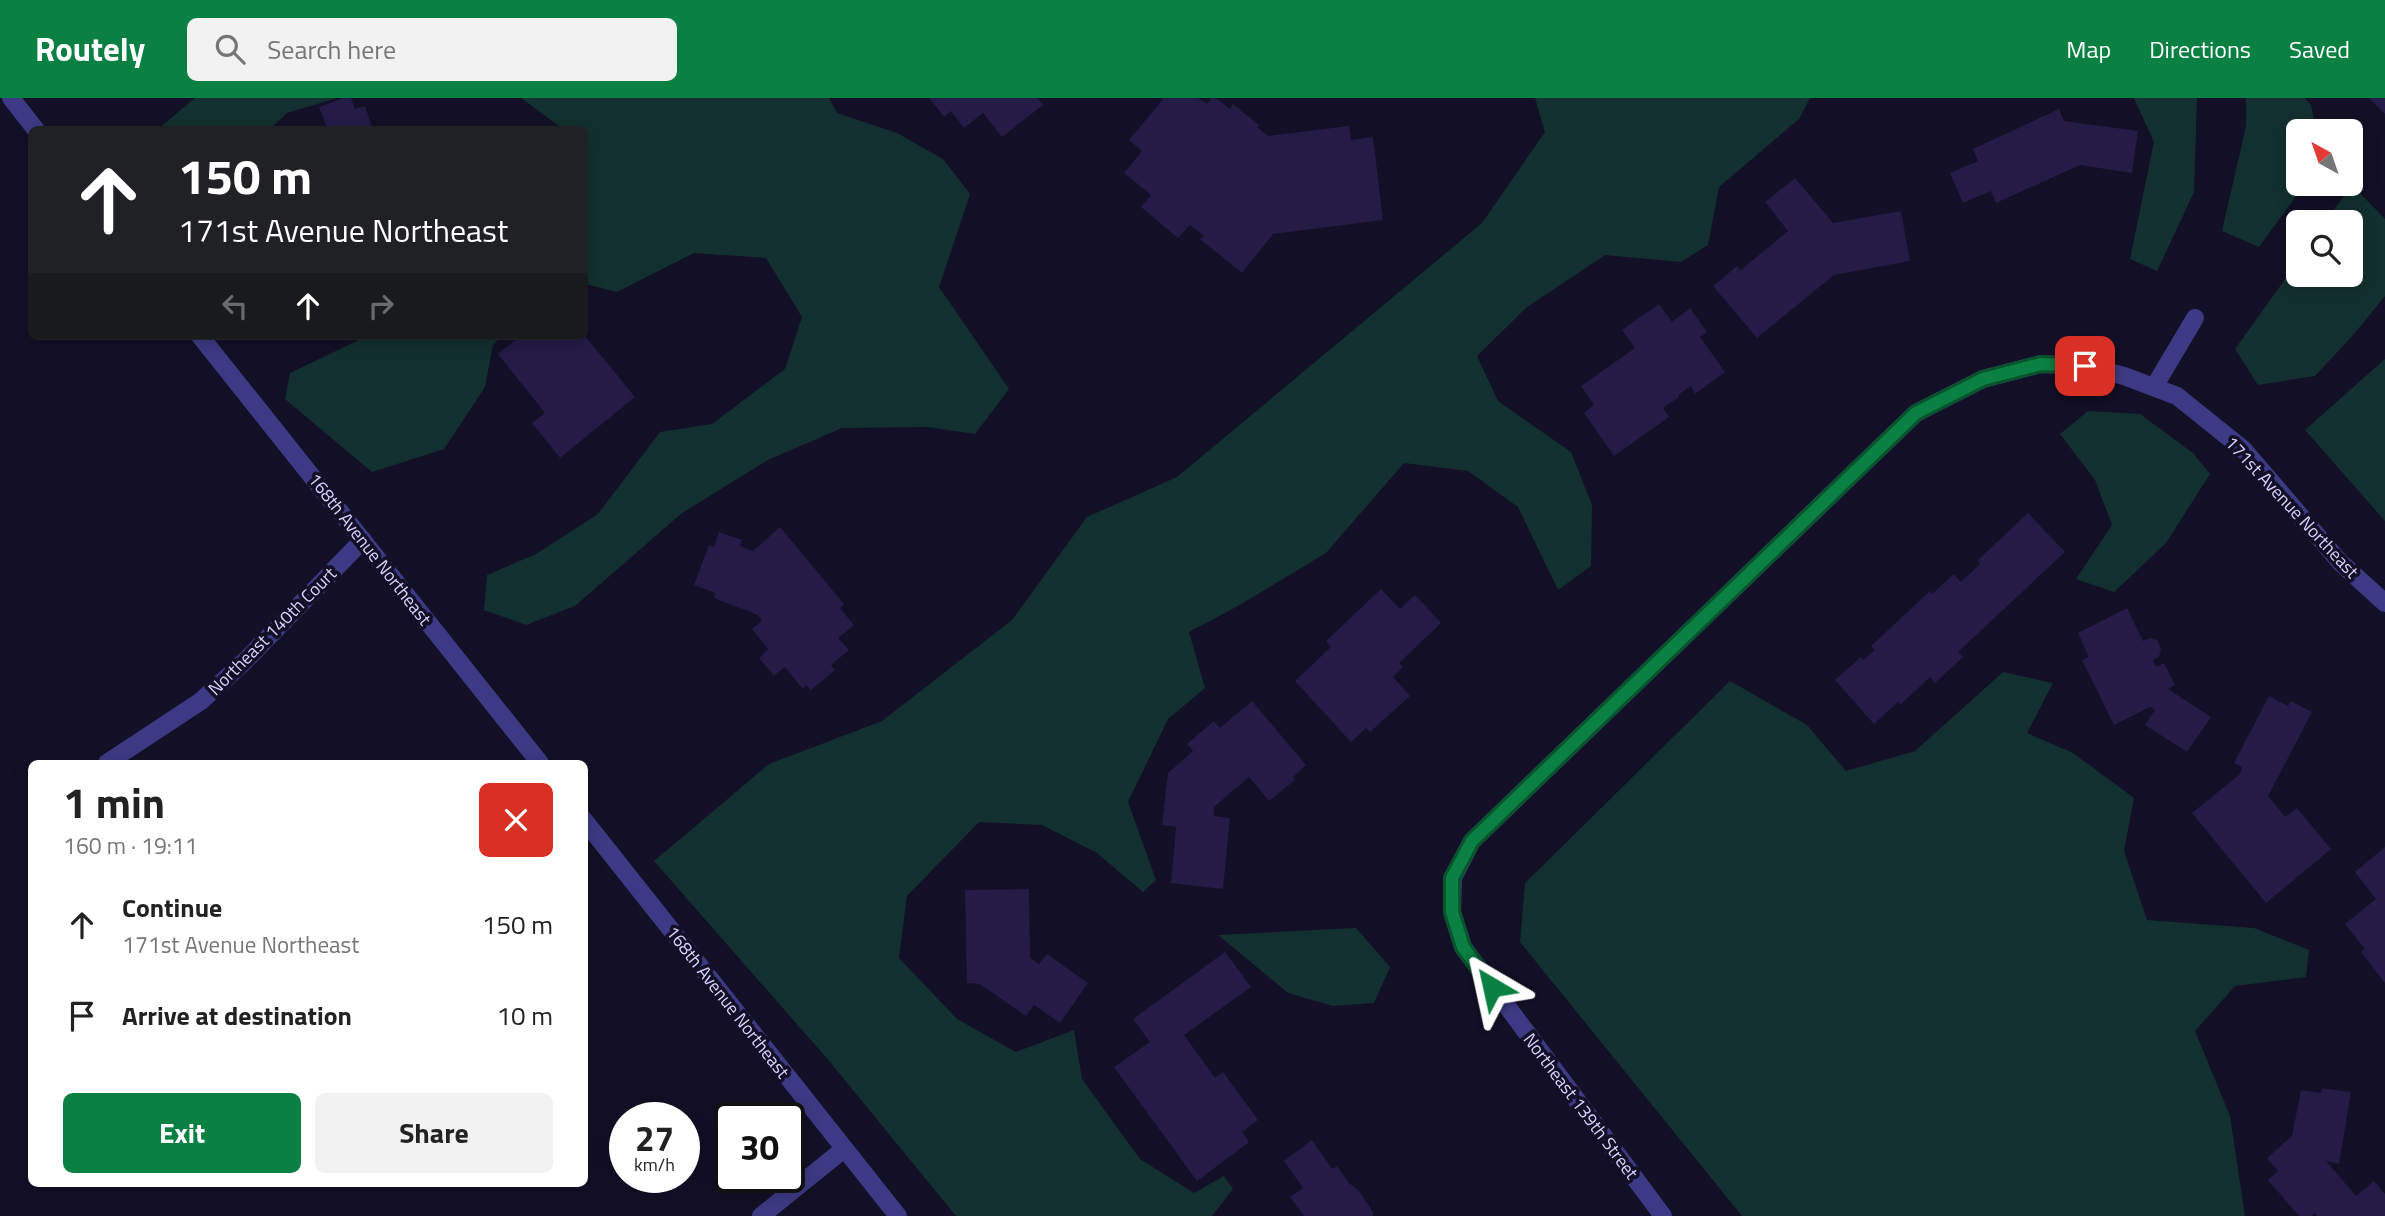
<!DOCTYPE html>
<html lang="en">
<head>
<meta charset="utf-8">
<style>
  body { margin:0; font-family:"Titillium Web",sans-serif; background:#f2f2f2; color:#222; height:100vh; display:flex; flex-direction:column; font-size:26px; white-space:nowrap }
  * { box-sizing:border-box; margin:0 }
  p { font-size:23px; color:#767676 }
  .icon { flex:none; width:38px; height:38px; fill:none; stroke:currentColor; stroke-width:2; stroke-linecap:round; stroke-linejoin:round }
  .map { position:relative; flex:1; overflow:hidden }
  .side { position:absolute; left:28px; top:662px; width:560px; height:427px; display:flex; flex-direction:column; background:#fff; border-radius:10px; box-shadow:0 4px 18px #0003 }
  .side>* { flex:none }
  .top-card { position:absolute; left:28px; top:28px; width:560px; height:214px; border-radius:10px; box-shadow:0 4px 18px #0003; background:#202124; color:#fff; overflow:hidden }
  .needle { width:46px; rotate:320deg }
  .tools { position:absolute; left:2286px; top:21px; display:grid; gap:14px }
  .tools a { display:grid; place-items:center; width:77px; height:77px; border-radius:10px; background:#fff; box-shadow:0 4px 18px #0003; font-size:35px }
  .speed { position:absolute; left:609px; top:1004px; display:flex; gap:14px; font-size:35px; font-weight:700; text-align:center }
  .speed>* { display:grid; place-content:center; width:91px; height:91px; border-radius:50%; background:#fff; box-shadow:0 4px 18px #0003; line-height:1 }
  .speed small { font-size:18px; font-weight:400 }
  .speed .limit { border:4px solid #111; border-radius:10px; background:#fff; color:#111 }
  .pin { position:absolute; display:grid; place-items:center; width:60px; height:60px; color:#fff; margin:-30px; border-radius:14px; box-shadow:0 4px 10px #0006 }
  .me { position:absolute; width:77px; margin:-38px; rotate:324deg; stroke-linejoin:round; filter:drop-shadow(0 0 5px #0008) }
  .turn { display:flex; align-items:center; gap:24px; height:147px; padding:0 35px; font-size:32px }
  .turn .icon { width:91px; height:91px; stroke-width:2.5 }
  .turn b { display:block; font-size:49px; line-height:60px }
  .lanes { display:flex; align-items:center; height:66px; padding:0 35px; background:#0003; justify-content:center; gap:35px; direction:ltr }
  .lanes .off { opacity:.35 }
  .round { display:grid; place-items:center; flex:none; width:74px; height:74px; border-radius:10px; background:#f2f2f2 }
  .head { display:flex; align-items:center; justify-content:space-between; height:119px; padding:0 35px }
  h1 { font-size:42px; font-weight:700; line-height:52px }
  .action { display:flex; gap:14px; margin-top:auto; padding:14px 35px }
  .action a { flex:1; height:80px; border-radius:10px; background:#0b8043; color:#fff; font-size:28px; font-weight:700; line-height:80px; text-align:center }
  .action a+a { background:#f2f2f2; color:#222 }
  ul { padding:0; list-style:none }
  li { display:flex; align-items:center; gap:21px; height:91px; padding:0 35px }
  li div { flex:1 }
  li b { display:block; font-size:26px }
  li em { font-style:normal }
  header { display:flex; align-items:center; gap:42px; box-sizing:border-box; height:98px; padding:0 35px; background:#0b8043; color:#fff }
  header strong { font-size:33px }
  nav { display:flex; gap:38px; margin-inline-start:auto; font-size:24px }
  .search { width:490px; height:63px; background:#f2f2f2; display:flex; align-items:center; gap:18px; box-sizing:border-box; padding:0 24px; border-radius:10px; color:#767676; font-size:26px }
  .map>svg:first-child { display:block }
</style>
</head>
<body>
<header>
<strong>Routely</strong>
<div class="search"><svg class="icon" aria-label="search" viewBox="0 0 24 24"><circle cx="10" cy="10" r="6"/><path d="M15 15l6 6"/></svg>Search here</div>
<nav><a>Map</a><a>Directions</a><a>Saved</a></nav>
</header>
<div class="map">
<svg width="2385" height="1118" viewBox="0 0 2385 1118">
  <rect width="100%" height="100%" fill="#130f26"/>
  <g fill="#12302f">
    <polygon points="195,0 337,0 287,15 270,31 158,31"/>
    <polygon points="521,0 829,0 837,15 897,35 943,61 970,96 939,189 1009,291 975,336 928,329 842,330 768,362 682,415 575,508 526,527 484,512 487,477 536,456 598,416 660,334 712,326 785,271 802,219 766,160 694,155 617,194 585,186 584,32 563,31"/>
    <polygon points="1535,0 1810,0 1799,21 1719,89 1708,147 1681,164 1605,157 1527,209 1477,258 1498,303 1571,354 1592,407 1591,468 1558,492 1518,409 1468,373 1404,365 1326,455 1238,508 1189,534 1205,590 1168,621 1128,704 1156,782 1143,794 1097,755 1042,727 979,724 907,798 899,860 957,921 1016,954 1074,932 1082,981 1140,1061 1194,1095 1224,1078 1233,1091 1212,1118 956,1118 830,964 654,763 769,666 882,623 1012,522 1087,419 1177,379 1482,125 1545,34"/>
    <polygon points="2134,0 2197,0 2194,94 2157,173 2130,161 2154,44"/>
    <polygon points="2246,0 2305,0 2311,7 2317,33 2298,33 2298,86 2305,86 2259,149 2222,133 2246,28"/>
    <polygon points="2352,87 2385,121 2385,198 2354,236 2315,278 2258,287 2235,251 2298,163 2298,177 2350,177 2350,124 2325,124"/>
    <polygon points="367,238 502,238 493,247 485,289 444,351 372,374 285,301 290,275"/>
    <polygon points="2385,261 2385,423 2305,332"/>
    <polygon points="2088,313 2140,316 2193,355 2210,376 2166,445 2114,494 2076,481 2112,427 2095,382 2060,336"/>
    <polygon points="2003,574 2053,585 2027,635 2073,655 2134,700 2124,753 2147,822 2254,830 2309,852 2306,879 2235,888 2195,933 2230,1018 2245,1118 1742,1118 1520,844 1525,785 1730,583 1807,627 1846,673 1915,653"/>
    <polygon points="1356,830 1390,869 1374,905 1333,908 1288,895 1218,837"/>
  </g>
  <g fill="#241b47">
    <polygon points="343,0 351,0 355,11 365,8 373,32 317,32 326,28 319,9"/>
    <polygon points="929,0 1038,0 1043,7 1002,39 983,15 964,30 951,13 944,19"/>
    <polygon points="1164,0 1198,0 1207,6 1212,0 1216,0 1230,11 1233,6 1259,27 1257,29 1268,38 1349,28 1351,42 1373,39 1383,122 1273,136 1242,175 1200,141 1204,138 1190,127 1178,140 1141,109 1151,97 1124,75 1142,53 1129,42"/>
    <polygon points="2369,0 2385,0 2385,16"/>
    <polygon points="2059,11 2064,23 2138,33 2132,75 2080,67 1996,105 1991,93 1963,105 1950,75 1978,63 1973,51"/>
    <polygon points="1795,80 1833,125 1901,113 1910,163 1834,177 1757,240 1713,188 1737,168 1741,172 1788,133 1765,104"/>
    <polygon points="1659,206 1672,224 1690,210 1707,234 1700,239 1725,274 1695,296 1691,288 1678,297 1679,299 1663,310 1669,319 1614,358 1584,315 1594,307 1581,288 1635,250 1622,232"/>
    <polygon points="520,238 585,238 635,299 560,360 532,325 545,315 498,256"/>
    <polygon points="2028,415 2065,454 1958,554 1963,559 1935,585 1930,579 1900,607 1898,604 1874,626 1835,582 1861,559 1863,562 1875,552 1871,548 1930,493 1932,496 1954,476 1961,484 1980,466 1978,462"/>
    <polygon points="780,429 844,506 840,510 854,527 838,540 849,552 831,567 835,572 811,592 806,587 803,591 785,569 774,578 759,560 768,551 752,531 762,523 758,517 714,500 715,495 694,487 709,447 714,449 719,434 742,442 740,448 753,453"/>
    <polygon points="1381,491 1400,511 1415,497 1441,525 1399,565 1403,569 1393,579 1410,598 1370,634 1366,630 1351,644 1295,583 1331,549 1326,543"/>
    <polygon points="2127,510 2143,543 2150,540 2157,542 2161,551 2159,559 2153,562 2156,569 2164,565 2175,587 2168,591 2211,619 2187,654 2145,627 2155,612 2150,609 2114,627 2082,562 2089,559 2078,535"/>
    <polygon points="2269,598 2288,608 2291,603 2312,614 2268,698 2285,719 2297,710 2331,751 2266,805 2192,715 2240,676 2242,669 2234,665"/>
    <polygon points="1252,603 1306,667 1293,679 1295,682 1269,703 1249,679 1214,709 1214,718 1230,720 1223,791 1171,785 1176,729 1162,727 1168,675 1193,653 1187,646 1214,623 1220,630"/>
    <polygon points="2385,749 2385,885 2361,854 2365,851 2345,826 2376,801 2355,774"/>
    <polygon points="1029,791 1030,860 1039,866 1047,856 1088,885 1060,925 1034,907 1026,918 980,886 967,885 965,792"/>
    <polygon points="1225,854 1251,889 1184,937 1215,980 1223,974 1258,1022 1242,1034 1249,1044 1197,1083 1114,969 1150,944 1133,921"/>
    <polygon points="2322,990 2351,994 2339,1066 2326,1063 2356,1098 2374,1083 2385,1096 2385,1118 2317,1118 2315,1115 2311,1118 2299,1118 2268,1082 2278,1073 2267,1060 2292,1038 2301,992 2321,995"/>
    <polygon points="1312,1042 1332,1071 1337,1068 1349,1085 1359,1093 1373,1114 1373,1118 1304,1118 1290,1099 1303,1090 1284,1063"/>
  </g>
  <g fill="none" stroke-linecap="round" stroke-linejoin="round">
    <g stroke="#3d3a85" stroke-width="18">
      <polyline points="11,0 36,32"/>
      <polyline points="200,238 540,665"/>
      <polyline points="2154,289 2195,220"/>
      <polyline points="107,665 201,603 245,563 363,442"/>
      <polyline points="584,722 898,1118"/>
      <polyline points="761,1118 844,1051"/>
      <polyline points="1663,1118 1463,849 1452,814 1453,780 1472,743 1916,315 1983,281 2041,266 2085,268 2124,278 2177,298 2243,351 2340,464 2385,505"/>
    </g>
  </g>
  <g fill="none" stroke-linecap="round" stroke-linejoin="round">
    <defs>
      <polyline id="route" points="1492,889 1463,849 1452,814 1452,780 1472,743 1916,315 1983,281 2041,266 2085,268"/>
    </defs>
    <use href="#route" stroke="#07532c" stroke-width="18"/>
    <use href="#route" stroke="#0b8043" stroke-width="12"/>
  </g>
  <g text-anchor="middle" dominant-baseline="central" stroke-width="7" stroke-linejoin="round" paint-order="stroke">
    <g font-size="18" fill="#d9d4ff" stroke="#130f26">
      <text transform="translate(2292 409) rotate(47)">171st Avenue Northeast</text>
      <text transform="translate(370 451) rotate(52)">168th Avenue Northeast</text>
      <text transform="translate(272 533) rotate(-45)">Northeast 140th Court</text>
      <text transform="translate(728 904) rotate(52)">168th Avenue Northeast</text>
      <text transform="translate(1581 1008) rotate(53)">Northeast 139th Street</text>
    </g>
  </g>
</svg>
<div class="tools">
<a><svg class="needle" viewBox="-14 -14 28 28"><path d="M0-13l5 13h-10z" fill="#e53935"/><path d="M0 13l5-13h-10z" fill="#767676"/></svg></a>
<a><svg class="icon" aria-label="search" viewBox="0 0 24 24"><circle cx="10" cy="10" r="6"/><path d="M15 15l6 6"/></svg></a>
</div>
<div class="speed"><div>27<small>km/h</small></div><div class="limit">30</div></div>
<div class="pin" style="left:2085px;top:268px;background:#d93025"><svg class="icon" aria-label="arrive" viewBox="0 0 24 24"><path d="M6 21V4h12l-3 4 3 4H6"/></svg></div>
<svg class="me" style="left:1492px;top:889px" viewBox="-20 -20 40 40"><path d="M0-17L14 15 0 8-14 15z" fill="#0b8043" stroke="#fff" stroke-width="4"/></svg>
<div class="top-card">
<div class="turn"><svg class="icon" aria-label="ahead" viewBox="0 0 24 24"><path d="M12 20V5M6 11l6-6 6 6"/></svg><div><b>150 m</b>171st Avenue Northeast</div></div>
<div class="lanes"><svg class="icon off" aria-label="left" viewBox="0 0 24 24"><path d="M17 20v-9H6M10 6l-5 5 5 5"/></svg><svg class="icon" aria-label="ahead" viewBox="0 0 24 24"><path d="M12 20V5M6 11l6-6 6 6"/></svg><svg class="icon off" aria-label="right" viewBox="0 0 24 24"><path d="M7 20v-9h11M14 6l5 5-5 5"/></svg></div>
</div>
<section class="side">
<div class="head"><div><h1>1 min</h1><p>160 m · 19:11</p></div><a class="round" style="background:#d93025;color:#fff"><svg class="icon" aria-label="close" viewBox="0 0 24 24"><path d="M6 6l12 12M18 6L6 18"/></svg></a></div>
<ul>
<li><svg class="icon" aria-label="ahead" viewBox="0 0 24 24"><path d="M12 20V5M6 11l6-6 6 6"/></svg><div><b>Continue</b><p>171st Avenue Northeast</p></div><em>150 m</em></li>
<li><svg class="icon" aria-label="arrive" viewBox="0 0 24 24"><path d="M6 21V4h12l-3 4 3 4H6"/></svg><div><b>Arrive at destination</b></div><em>10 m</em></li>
</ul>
<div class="action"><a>Exit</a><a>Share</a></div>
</section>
</div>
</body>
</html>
